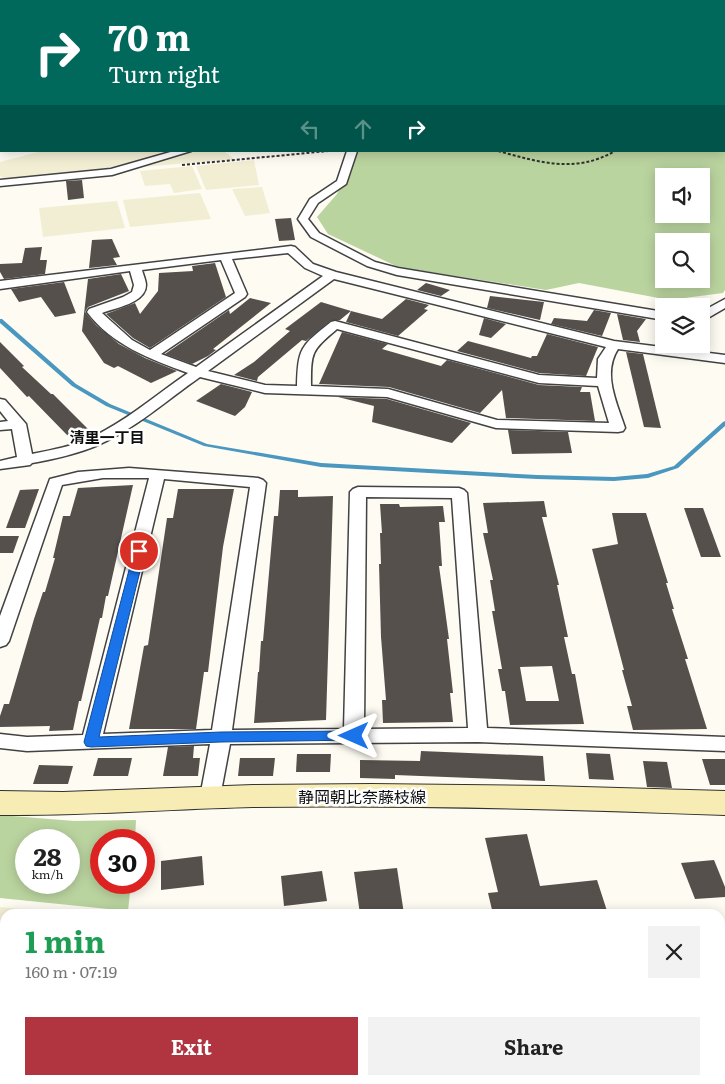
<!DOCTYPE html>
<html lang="en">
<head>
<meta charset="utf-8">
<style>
  body { margin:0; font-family:Literata,"Noto Sans JP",serif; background:#f2f2f2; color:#222; height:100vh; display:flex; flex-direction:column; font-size:19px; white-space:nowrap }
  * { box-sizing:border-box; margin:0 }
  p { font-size:16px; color:#767676 }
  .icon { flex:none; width:28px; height:28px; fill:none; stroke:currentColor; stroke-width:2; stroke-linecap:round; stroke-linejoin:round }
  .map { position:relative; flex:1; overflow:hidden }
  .sheet { position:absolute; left:0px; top:909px; width:725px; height:176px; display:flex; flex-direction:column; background:#fff; border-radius:15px 15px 0 0; box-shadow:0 2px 12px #0003 }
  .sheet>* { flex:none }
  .top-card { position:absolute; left:0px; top:0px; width:725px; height:152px; box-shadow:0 2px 12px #0003; background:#00695c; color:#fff; overflow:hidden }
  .fabs { position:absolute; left:655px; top:168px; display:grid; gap:10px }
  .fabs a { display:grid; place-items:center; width:55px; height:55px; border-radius:0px; background:#fff; box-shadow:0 2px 12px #0003; font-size:25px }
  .speed { position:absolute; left:15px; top:829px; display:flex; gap:10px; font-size:25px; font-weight:700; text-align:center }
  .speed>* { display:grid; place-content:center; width:65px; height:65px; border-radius:50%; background:#fff; box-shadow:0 2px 12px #0003; line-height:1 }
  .speed small { font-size:12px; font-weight:400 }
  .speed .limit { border:8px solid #d22; background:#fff; color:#111 }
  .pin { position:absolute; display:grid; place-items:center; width:42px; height:42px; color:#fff; margin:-21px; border:2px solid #fff; border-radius:50%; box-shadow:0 1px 5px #0007 }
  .me { position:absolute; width:55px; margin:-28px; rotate:270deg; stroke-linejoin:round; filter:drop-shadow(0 0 4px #0008) }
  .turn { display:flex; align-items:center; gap:18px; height:105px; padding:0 25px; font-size:22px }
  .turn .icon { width:65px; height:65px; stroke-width:2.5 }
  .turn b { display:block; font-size:35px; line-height:42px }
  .lanes { display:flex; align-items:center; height:48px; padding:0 25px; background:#0003; justify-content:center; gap:25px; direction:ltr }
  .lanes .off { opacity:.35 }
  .round { display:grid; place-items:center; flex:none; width:52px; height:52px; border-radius:0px; background:#f2f2f2 }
  .head { display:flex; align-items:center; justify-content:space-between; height:85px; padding:0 25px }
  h1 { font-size:30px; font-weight:700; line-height:38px; color:#1e9e55 }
  .cta { display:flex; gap:10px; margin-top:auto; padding:10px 25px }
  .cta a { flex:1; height:58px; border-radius:0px; background:#b13541; color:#fff; font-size:20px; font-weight:700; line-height:58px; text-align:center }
  .cta a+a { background:#f2f2f2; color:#222 }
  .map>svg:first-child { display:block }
</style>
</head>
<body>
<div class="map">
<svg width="725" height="1084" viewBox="0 0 725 1084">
  <rect width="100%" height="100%" fill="#fefbf2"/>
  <g fill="#f2eed4">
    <polygon points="42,151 171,151 108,169 5,179 0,176 0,162"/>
    <polygon points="194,151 224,151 234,159 131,168"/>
    <polygon points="254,160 259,185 206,190 196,166"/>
    <polygon points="192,166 202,189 174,193 170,184 145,186 140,171"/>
    <polygon points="262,187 270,213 245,216 232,189"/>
    <polygon points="200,193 211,219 130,227 123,200"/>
    <polygon points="117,201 125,228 43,237 39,208"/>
    <polygon points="0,907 74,914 5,914 5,991 0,990"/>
    <polygon points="0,999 5,999 5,1068 0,1081"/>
    <polygon points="16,1080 164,1080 162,1084 14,1084"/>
  </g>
  <g fill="#bad49f" fill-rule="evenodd">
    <path d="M 197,0 L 725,0 L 725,290 L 723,293 L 669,300 L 579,283 L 546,290 L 398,267 L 328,234 L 317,217 L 337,194 L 358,151 L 724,151 L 724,1 L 194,1 ZM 664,176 L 701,176 L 701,214 L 664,214 ZM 664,241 L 701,241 L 701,279 L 664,279 Z"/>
    <path d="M 0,815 L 74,821 L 136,820 L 135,840 L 101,840 L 101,882 L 131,883 L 128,911 L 0,898 ZM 26,840 L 69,840 L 69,882 L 26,882 Z"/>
    <polygon points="720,926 725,926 725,1084 418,1084 418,1080 720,1080"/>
  </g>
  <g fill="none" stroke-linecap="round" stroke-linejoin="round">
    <polygon fill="#4a97c0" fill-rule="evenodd" points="0,319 2,319 76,384 110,404 207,444 321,463 537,475 614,477 647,474 674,466 723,422 725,421 725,426 678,468 648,478 614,481 537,479 321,467 204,446 106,406 72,386 0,323"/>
  </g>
  <g fill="#56504c" fill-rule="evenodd">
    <polygon points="82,180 84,198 68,200 66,181"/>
    <polygon points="291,218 295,240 279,241 275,219"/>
    <polygon points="112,239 120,257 113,258 117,265 89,268 92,240"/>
    <polygon points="42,247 40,260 47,260 45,274 4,279 0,272 0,264 22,263 25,248"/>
    <polygon points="215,263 226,297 150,348 133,338 106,314 135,303 140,314 158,291 159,273 193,271 192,266"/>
    <polygon points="121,274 129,291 88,307 85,312 96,325 119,344 145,358 177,371 151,383 118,366 114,368 104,363 82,331 88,279"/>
    <polygon points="64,282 76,313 55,317 41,297 19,302 11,289"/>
    <polygon points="426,283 450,290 441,296 417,290"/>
    <polygon points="490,296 544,302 540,320 487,308"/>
    <polygon points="250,298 271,303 213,349 216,350 208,356 192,364 165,354 229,310 230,314"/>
    <polygon points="406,299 429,305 424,309 428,310 398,336 346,322 351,311 382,319"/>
    <polygon points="321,302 351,311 340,320 330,321 306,341 302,340 258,377 257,381 234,375 254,362 290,331 285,329"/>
    <polygon points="594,310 611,313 602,336 551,324 554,318 587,321"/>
    <polygon points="617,314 646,319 637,331 640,342 623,340"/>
    <polygon points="484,318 506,324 491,338 479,335"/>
    <polygon points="342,332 388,344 382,349 441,366 447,360 539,385 582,387 580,392 590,392 595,421 506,418 502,390 480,413 389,387 319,384"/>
    <polygon points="547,334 598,347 586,376 539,373 457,351 468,341 531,358 532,356 537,356"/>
    <polygon points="0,342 24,366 22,367 51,394 53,394 89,430 69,437 29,396 27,397 0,368"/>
    <polygon points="626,352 643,354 661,428 644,427"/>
    <polygon points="221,384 252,392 245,407 235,416 196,401"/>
    <polygon points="338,397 387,399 471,423 452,443 372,422 374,406"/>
    <polygon points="508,430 568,432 572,453 512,454"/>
    <polygon points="133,485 108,596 106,596 102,618 100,618 81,701 79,701 73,730 49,731 50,726 0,727 0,716 4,704 9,704 34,619 43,592 45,592 55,558 53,558 63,516 70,516 78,488"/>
    <polygon points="39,489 25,528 6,528 20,490"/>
    <polygon points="178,489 234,489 223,547 208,672 204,672 196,729 129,729 144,646 148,645 167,518 173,518"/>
    <polygon points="280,490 298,490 298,497 333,496 326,720 254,723 258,672 259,672 261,641 263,641 274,516 278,516"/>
    <path d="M 544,501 L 547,517 L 542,517 L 559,585 L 557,585 L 568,637 L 564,637 L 572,674 L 575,674 L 584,724 L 510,725 L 505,691 L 502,691 L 498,669 L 502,669 L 492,611 L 495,611 L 490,580 L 493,580 L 483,533 L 488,533 L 483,503 ZM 552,666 L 559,701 L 526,701 L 520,667 Z"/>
    <polygon points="380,504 399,504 400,507 443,506 445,522 439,522 442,566 439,566 449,639 447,639 453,693 450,693 453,722 383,723 382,700 386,700 381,637 379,564 381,564 380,533 382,533"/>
    <polygon points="684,508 703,508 721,557 701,557"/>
    <polygon points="612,513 646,513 668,583 666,583 674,609 672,609 688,659 685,659 707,729 633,730 627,706 632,706 622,670 624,670 592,549 618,544"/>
    <polygon points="0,536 19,536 13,553 0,553"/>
    <polygon points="194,746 193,758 200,758 198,776 163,776 168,747"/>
    <polygon points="421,751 543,756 545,781 395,775 395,779 360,778 360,760 420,761"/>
    <polygon points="586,753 610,754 614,780 589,779"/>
    <polygon points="297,754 331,754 330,772 296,772"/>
    <polygon points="98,758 132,758 128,776 93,776"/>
    <polygon points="240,758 275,758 273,776 238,776"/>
    <polygon points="702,759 725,759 725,785 710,785"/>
    <polygon points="643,761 667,762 672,788 647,787"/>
    <polygon points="39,765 73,766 68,784 33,784"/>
    <polygon points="527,834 540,886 597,880 608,914 493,914 488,893 498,892 485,838"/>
    <polygon points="202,856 204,885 161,890 161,861"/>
    <polygon points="714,860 725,887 725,897 695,899 681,863"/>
    <polygon points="397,868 404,914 360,914 354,872"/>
    <polygon points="322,871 327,901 284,906 281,876"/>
  </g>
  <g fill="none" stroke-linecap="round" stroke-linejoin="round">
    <defs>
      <g id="street">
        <polygon points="151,0 161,0 162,1 152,1"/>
        <rect x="0" y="6" width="1" height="5"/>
        <rect x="0" y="61" width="1" height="4"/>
        <polygon points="174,151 191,151 112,175 0,186 0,180 111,169"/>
        <polygon points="347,151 357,151 346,184 318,203 308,219 319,233 375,262 398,268 664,312 664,320 397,275 367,266 311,237 298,219 310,199 337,181"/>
        <path d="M 291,246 L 295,247 L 313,264 L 336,272 L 614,341 L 725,355 L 725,363 L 618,349 C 602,374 617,403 625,428 L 623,431 L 618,432 L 496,428 L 387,397 L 265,393 L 200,377 C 167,400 135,429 98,445 C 77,454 54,459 32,463 L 30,465 L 0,469 L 0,461 L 17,457 L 12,429 L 0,430 L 0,422 L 8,421 L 0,411 L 0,399 L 5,400 L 26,424 L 32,454 C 51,450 70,447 88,439 C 124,423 156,395 188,373 C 150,359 112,345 87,312 L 89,309 L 123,297 L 132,292 L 134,285 L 130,271 L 0,289 L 0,281 ZM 288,253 L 305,268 L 323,276 L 196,367 L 161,354 L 245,297 L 247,294 L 232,259 ZM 221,260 L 235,293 L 150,350 L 132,340 L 102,313 C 115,308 146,303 146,285 C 146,281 143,274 142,270 ZM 334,279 L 606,347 L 598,359 L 597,378 L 539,375 L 335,321 L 331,322 C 301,346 298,347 297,386 L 265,385 L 208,371 ZM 337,329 L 539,383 L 598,386 L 609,423 L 497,420 L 388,389 L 311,386 C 311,352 311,351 337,329 Z"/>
        <polygon points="725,299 725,308 701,322 701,312"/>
        <path d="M 129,468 L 258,478 L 263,480 L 266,483 L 232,730 L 344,729 L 350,492 L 353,489 L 358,487 L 459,488 L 464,490 L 467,493 L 487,728 L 725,737 L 725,751 L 478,742 L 230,744 L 220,797 L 217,803 L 210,805 L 203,803 L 200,797 L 210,744 L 27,751 L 0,748 L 0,734 L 27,737 L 83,735 L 149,478 L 103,478 L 62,485 L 9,641 L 6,645 L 0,647 L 0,616 L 50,479 L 78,472 ZM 164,479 L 250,487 L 212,730 L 103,734 ZM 366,497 L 452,498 L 468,728 L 364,729 Z"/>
      </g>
      <path id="secondary" d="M 371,784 L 548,786 L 725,791 L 725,815 C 568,809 410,805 253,807 C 169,809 84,816 0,815 L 0,791 L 63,792 L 253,785 Z"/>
    </defs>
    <use href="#street" stroke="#424242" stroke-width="3"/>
    <use href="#secondary" stroke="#313131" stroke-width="2"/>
    <g stroke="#313131" stroke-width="2" stroke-dasharray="3 2" stroke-linecap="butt">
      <path d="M 498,151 C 539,162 575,174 615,151"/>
      <polyline points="182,165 328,151"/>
    </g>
    <use href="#street" fill="#fff" fill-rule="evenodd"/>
    <use href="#secondary" fill="#f7ecb4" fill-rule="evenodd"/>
  </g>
  <polygon fill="#1a73e8" stroke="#114b97" points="139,548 145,551 99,737 221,732 354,731 359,733 361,736 359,740 221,742 91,747 86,746 84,742 134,551"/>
  <g text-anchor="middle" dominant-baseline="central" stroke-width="5" stroke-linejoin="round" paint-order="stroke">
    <g font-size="15" font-weight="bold" fill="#0f0f0f" stroke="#fff">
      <text x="107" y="436">清里一丁目</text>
    </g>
    <g font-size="16" fill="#0f0f0f" stroke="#fff">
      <text x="362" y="796">静岡朝比奈藤枝線</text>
    </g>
  </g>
</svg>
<div class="fabs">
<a><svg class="icon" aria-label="sound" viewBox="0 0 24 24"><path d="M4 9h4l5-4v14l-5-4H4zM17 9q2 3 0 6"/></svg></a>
<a><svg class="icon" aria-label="search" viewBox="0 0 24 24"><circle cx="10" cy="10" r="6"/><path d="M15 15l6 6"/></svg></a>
<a><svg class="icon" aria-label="layers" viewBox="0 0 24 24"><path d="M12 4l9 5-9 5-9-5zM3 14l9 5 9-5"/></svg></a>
</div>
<div class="speed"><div>28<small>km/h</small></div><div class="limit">30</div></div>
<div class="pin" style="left:139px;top:551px;background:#d93025"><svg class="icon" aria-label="arrive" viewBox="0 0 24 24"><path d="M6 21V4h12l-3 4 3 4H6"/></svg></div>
<svg class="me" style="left:354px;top:736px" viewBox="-20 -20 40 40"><path d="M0-17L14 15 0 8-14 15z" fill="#1a73e8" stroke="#fff" stroke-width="4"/></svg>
<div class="top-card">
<div class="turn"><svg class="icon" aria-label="right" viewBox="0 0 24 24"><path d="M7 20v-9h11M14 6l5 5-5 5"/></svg><div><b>70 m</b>Turn right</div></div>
<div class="lanes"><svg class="icon off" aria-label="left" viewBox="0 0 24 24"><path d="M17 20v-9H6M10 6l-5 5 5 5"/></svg><svg class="icon off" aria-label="ahead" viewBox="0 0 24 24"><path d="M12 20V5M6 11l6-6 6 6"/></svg><svg class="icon" aria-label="right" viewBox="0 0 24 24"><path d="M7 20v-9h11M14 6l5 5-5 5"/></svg></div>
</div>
<section class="sheet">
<div class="head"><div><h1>1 min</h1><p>160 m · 07:19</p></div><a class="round"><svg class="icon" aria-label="close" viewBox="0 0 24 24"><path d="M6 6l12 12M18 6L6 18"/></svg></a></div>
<div class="cta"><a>Exit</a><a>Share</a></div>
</section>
</div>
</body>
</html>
